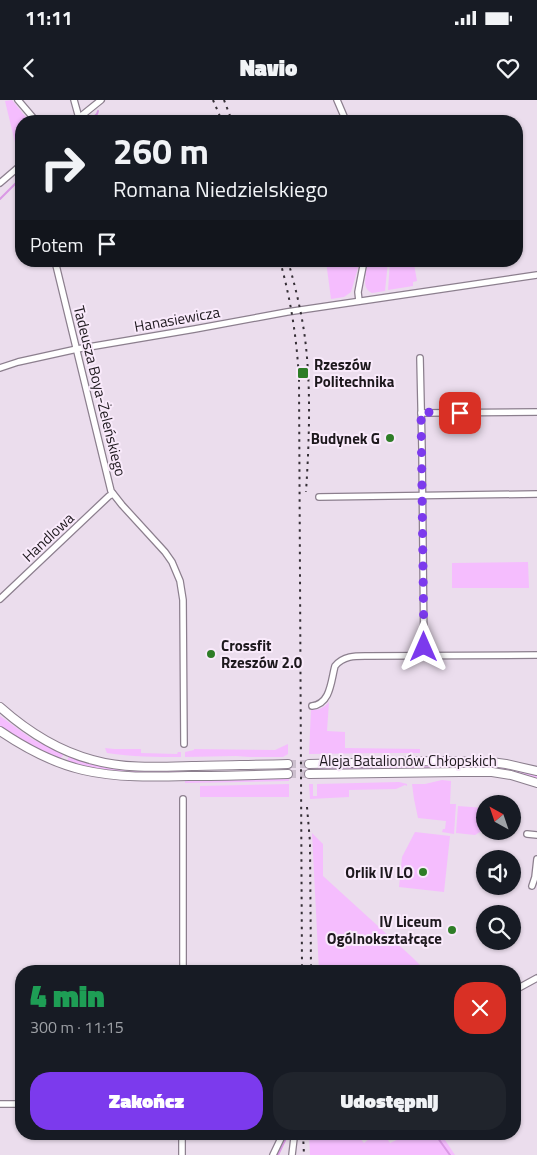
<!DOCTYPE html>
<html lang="pl">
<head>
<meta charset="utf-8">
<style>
  body { margin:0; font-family:"Titillium Web",sans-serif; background:#20242c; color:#f1f3f6; height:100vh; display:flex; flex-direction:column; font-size:19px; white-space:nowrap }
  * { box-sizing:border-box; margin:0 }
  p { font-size:16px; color:#9ea1a6 }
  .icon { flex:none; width:28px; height:28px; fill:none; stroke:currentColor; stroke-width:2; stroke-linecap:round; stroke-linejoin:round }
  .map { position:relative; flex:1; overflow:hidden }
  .side { position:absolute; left:15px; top:865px; width:506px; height:175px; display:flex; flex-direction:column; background:#171b24; border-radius:20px; box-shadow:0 1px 4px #0004 }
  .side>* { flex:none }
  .banner { position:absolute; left:15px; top:15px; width:508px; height:152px; border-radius:20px; box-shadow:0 1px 4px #0004; background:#171b24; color:#f1f3f6; overflow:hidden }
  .needle { width:32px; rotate:320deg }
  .fabs { position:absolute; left:476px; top:695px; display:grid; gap:10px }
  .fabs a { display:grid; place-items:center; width:45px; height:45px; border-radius:50%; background:#171b24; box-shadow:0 1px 4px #0004; font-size:25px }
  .pin { position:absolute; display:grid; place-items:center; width:42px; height:42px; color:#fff; margin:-21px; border-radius:10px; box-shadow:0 2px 8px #0006 }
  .me { position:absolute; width:55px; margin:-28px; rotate:0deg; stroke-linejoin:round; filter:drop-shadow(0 0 4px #0008) }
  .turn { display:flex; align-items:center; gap:18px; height:105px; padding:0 15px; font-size:22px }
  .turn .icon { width:65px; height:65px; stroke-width:2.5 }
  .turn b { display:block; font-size:35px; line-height:42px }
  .then { display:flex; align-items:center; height:48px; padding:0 15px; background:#0003; gap:10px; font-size:19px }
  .round { display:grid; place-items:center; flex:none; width:52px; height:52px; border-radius:20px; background:#20242c }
  .summary { display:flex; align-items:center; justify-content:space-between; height:85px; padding:0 15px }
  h1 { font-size:30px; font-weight:800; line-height:38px; color:#1e9e55 }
  .action { display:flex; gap:10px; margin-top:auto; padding:10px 15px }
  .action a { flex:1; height:58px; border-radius:20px; background:#7c3aed; color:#fff; font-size:20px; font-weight:800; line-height:58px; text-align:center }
  .action a+a { background:#20242c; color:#f1f3f6 }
  .status { display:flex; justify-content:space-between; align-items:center; height:35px; padding:0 25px; background:#171b24; direction:ltr }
  .status svg { height:14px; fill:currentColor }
  header { display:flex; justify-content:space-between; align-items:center; height:65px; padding:0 15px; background:#171b24; font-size:22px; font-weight:800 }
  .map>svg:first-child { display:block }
</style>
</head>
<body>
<div class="status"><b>11:11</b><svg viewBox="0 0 49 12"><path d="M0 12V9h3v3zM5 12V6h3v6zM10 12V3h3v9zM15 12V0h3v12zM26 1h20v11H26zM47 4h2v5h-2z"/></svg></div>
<header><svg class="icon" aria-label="back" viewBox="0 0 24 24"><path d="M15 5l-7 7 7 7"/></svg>Navio<svg class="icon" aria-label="heart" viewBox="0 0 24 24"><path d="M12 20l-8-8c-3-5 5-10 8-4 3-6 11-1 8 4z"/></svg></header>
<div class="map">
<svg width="537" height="1055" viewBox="0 0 537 1055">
  <rect width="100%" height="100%" fill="#ebdded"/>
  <g fill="#f5bdfe">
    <polygon points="12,0 29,21 21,21 21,57 19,59 5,1"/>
    <polygon points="326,161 360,161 351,192 344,197 331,199"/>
    <path d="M 368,161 L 388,161 L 385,191 L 372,193 C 365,190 364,183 366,176 L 365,175 Z"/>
    <polygon points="412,161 414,164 417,181 413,182 413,186 388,190 390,162"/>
    <polygon points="528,462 529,488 452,488 452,463"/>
    <path d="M 329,602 L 327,631 L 345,632 L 345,648 L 420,649 L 420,653 L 379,653 L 309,654 L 311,609 C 319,611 323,608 329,602 Z"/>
    <polygon points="0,616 32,639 62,653 63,655 62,657 59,659 31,646 0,627"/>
    <polygon points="288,644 288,654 283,657 250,657 236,656 185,657 185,652 194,650 194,649 275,650"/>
    <path d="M 105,648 L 114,649 L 141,649 L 141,653 L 177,654 L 178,652 L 181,652 L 181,657 C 156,657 132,657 107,653 Z"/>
    <path d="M 69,656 C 104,672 143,671 181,670 L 181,672 C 146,672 99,676 67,661 Z"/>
    <polygon points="420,666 486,666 516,669 537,675 537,678 512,671 487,668 460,667 309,670 309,668"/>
    <polygon points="289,678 289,681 185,683 185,680"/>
    <polygon points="442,680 451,681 450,704 456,704 454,734 442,732 443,729 445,729 446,721 418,718 414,699 412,684 425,684"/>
    <polygon points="399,682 407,684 407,686 405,685 396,689 349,690 349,697 310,699 309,684 313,684 313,696 317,696 317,684"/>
    <polygon points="289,684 289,697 200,697 200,686"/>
    <polygon points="458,706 485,708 483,730 475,735 456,733"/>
    <polygon points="415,732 450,736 444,792 399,787 402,757"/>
    <polygon points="312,733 323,744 323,776 413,858 426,871 319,871"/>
    <polygon points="309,1034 356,1034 364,1043 374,1035 374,1034 384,1034 390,1043 410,1034 441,1034 455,1055 310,1055"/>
  </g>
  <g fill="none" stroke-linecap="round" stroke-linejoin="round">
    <g stroke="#da99e5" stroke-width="2">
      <polyline points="89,21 97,14 98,11"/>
      <polyline points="0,99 21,78"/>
      <polyline points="435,1034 450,1055"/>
      <polyline points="278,1055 288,1034"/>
    </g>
    <g stroke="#ccbfce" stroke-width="8" stroke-dasharray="8 4" stroke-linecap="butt">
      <polyline points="288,664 309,664"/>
      <polyline points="288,674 309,674"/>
    </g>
    <defs>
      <g id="minor">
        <polyline points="18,0 36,21"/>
        <polyline points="74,0 79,18"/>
        <polyline points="337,0 346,21"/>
        <polyline points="75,21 101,0"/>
        <polyline points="0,83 21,65"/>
        <polyline points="55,161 111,391 122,405 165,452 172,462 180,481 183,500 184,644"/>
        <polyline points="359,201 358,192 364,161"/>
        <polyline points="420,258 422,349 424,556"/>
        <polyline points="0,268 18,262 77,249 195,229 287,212 537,175"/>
        <polyline points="421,313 537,312"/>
        <polyline points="319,397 537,394"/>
        <polyline points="0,499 109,396 113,394"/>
        <path d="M 312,606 C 331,604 331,580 335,566 C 344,555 357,556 369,556 L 537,555"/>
        <polyline points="183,699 183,871"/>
        <polyline points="527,734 537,735"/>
        <polyline points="532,786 535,777 537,759"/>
        <polyline points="515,890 537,878"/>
        <polyline points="0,1004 21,1004"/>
        <polyline points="182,1055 182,1034"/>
        <polyline points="273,1055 283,1034"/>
        <polyline points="292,1055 294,1038 293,1034"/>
      </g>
      <g id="major">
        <path d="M 0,607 C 27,631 58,651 93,660 C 125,669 159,667 192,666 C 224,665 256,665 288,664"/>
        <path d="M 0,631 C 25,648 53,663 83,670 C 117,678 153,677 189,676 C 222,676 255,675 288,674"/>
        <polyline points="309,664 436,661 491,662 506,664 537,671"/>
        <polyline points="309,674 460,672 492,672 511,675 537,683"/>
      </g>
    </defs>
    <use href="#minor" stroke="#8c7f8e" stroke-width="8"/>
    <use href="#major" stroke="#8c7f8e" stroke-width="10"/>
    <use href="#minor" stroke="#fff" stroke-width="5.5"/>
    <use href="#major" stroke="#fff" stroke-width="8"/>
    <g stroke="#352f36" stroke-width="2" stroke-dasharray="2.5 5" stroke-linecap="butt">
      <polyline points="213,0 222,21"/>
      <polyline points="224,0 232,21"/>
      <path d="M 280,161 C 291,200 297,240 299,280 L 302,871"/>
      <path d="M 288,161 C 296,189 303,218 306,247 C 311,295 309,344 306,392"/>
      <polyline points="307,707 310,742 311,871"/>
      <polyline points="303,1034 304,1055"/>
    </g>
  </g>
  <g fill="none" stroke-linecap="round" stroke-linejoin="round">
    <polyline stroke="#7c3aed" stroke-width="9" stroke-dasharray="0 16.2" points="424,547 421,312 460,313"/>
  </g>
  <g fill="#2e7d27" stroke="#f9eafb" stroke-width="2">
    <rect x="297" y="267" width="12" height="12" rx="2.5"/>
    <circle cx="390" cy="338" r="5"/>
    <circle cx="211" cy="554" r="5"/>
    <circle cx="423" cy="772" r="5"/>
    <circle cx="452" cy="830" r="5"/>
  </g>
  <g text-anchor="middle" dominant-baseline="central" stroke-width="4" stroke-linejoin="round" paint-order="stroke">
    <g font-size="15" fill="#1d181d" stroke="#f9eafb">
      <text transform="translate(177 219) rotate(-10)">Hanasiewicza</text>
      <text transform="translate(100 291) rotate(76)">Tadeusza Boya-Żeleńskiego</text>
      <text transform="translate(48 437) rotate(-43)">Handlowa</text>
      <text x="408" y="660">Aleja Batalionów Chłopskich</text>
    </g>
    <g font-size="15" font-weight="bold" fill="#1d181d" stroke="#f9eafb" text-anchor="end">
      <text x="314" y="264" text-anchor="start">Rzeszów<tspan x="314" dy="17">Politechnika</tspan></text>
      <text x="380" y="338">Budynek G</text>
      <text x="221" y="545" text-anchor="start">Crossfit<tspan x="221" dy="17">Rzeszów 2.0</tspan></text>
      <text x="413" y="772">Orlik IV LO</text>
      <text x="442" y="821">IV Liceum<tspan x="442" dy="17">Ogólnokształcące</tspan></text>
    </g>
  </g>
</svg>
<div class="fabs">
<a><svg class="needle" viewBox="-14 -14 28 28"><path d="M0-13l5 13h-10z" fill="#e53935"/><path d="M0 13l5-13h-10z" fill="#9ea1a6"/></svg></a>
<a><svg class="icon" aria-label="sound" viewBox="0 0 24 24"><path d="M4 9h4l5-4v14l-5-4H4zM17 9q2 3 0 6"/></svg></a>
<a><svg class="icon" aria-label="search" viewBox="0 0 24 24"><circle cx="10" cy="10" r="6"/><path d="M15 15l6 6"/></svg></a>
</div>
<div class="pin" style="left:460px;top:313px;background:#d93025"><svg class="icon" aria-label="arrive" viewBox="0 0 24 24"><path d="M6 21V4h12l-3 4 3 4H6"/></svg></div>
<svg class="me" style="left:424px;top:547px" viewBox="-20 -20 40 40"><path d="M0-17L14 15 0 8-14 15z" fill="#7c3aed" stroke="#fff" stroke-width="4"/></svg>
<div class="banner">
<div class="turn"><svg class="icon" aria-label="right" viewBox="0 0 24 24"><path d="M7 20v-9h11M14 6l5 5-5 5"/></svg><div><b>260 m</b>Romana Niedzielskiego</div></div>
<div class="then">Potem<svg class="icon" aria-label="arrive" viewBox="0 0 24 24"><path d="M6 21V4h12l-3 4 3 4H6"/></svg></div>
</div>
<section class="side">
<div class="summary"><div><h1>4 min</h1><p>300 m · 11:15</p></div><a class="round" style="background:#d93025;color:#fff"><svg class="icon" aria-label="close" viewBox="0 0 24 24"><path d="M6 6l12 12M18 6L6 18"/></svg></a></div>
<div class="action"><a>Zakończ</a><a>Udostępnij</a></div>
</section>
</div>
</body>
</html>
